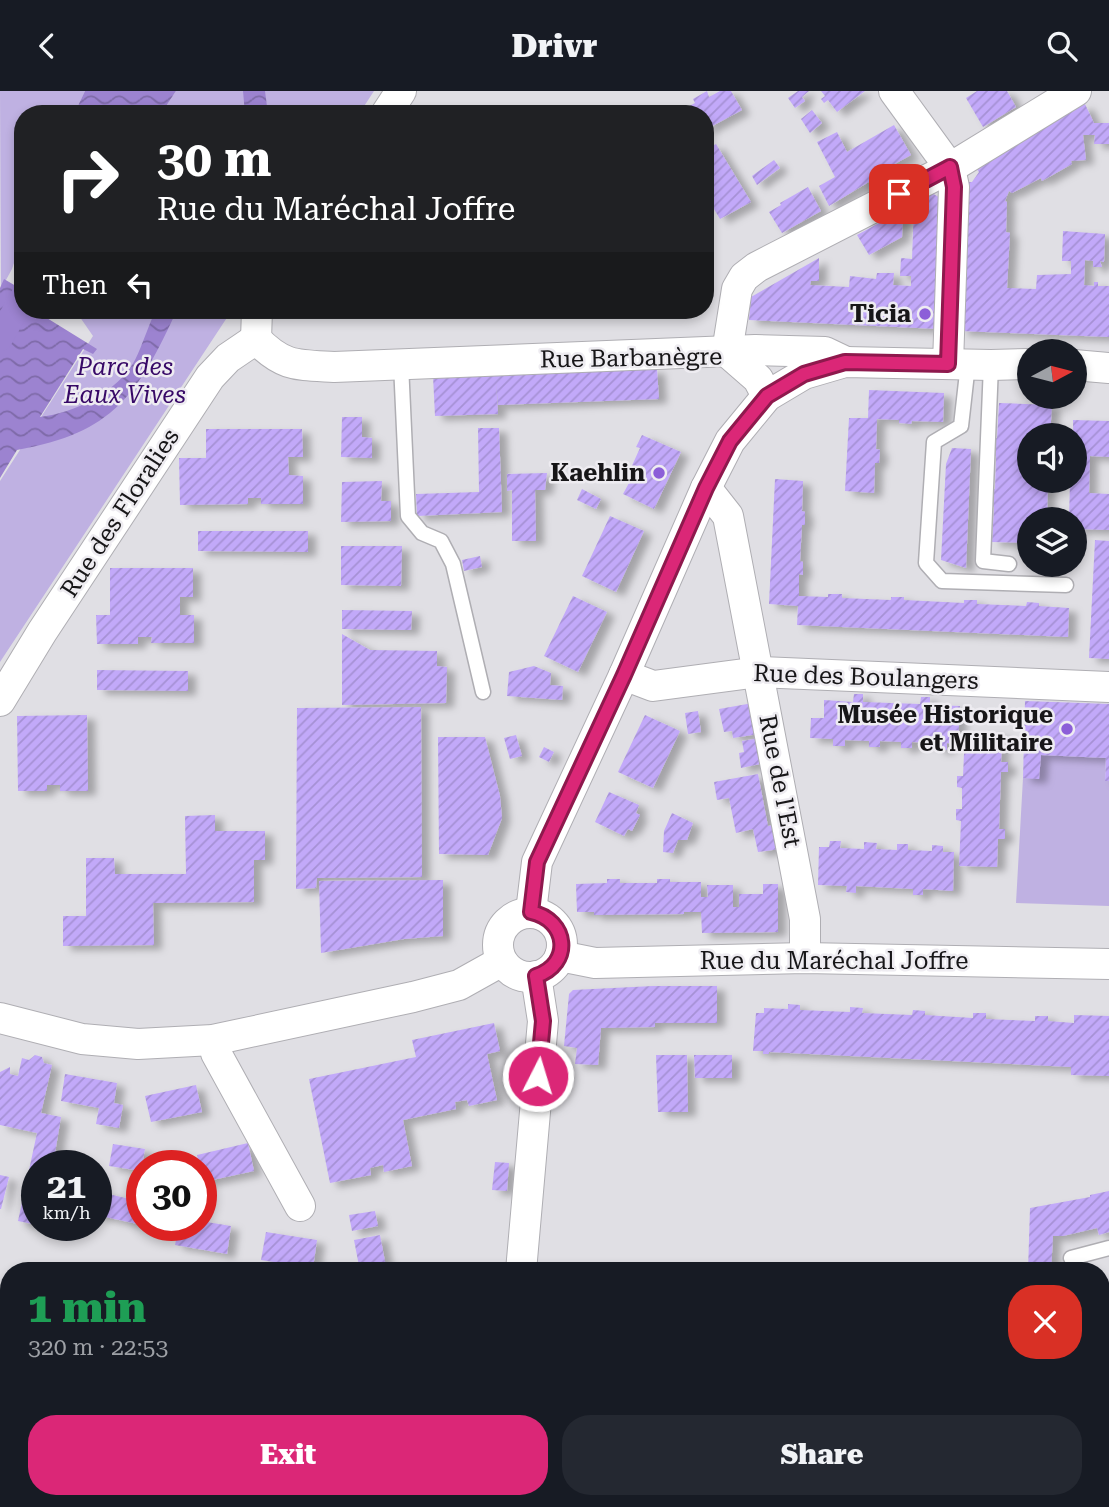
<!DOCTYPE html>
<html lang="en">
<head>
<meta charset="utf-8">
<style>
  body { margin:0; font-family:"Roboto Serif",serif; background:#242831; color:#f1f3f6; height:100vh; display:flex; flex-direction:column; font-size:26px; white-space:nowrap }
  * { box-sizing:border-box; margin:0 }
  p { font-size:23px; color:#9ea1a6 }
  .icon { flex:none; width:38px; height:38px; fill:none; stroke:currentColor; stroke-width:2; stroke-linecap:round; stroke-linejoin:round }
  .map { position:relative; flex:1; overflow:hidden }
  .panel { position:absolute; left:0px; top:1171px; width:1110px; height:247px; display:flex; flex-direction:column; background:#171b24; border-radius:28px 28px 0 0; box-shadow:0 4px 10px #0003 }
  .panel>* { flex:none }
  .top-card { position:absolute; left:14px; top:14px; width:700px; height:214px; border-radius:28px; box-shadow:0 4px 10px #0003; background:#202124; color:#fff; overflow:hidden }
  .needle { width:46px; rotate:83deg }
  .fabs { position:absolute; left:1017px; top:248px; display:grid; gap:14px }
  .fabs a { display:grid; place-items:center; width:70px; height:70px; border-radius:50%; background:#171b24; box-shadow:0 4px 10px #0003; font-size:35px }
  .speed { position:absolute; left:21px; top:1059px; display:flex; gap:14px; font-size:35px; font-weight:700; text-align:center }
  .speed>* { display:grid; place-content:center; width:91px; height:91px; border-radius:50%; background:#171b24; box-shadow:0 4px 10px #0003; line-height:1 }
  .speed small { font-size:18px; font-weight:400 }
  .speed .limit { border:10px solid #d22; background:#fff; color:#111 }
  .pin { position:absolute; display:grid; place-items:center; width:60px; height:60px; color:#fff; margin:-30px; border-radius:14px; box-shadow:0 4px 10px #0006 }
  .me { position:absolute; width:77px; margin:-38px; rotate:5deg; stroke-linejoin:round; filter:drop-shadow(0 0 5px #0008) }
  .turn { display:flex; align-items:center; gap:24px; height:147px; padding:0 28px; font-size:32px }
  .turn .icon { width:91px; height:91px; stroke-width:2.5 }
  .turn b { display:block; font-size:49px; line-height:60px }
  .then { display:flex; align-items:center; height:66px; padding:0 28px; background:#0003; gap:14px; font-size:26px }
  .round { display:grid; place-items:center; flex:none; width:74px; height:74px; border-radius:28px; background:#242831 }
  .headline { display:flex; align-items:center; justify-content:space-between; height:119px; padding:0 28px }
  h1 { font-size:42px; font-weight:800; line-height:52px; color:#1e9e55 }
  .action { display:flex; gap:14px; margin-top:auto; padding:14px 28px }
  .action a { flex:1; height:80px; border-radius:28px; background:#db2777; color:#fff; font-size:28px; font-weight:800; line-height:80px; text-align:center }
  .action a+a { background:#242831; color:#f1f3f6 }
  header { display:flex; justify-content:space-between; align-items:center; height:91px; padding:0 28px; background:#171b24; font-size:32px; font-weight:800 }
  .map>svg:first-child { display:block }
</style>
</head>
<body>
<header><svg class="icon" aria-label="back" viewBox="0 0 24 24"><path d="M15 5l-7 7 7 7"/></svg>Drivr<svg class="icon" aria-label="search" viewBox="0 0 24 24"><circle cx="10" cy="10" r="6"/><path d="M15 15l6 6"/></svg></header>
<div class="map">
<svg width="1109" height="1416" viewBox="0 0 1109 1416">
  <defs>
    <pattern id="water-waves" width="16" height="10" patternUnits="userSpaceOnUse" patternTransform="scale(1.75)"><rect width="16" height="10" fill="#9c83d0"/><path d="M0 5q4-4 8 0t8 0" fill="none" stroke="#7e6aa8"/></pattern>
    <pattern id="building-hatch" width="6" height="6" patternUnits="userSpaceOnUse" patternTransform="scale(1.75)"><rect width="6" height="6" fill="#c2a9f9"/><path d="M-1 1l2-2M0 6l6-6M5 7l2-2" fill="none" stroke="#a691d5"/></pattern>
    <filter id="shadow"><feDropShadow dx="8" dy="4.5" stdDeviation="3.5" flood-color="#0004"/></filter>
  </defs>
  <rect width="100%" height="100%" fill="#e0dfe4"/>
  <g fill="#bfb1e2">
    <polygon points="0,0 85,0 74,23 23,23 23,145 12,178 1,198"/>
    <polygon points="176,0 374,0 359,23 161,23"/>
    <polygon points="75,219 232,219 0,571 0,390 93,245"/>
    <polygon points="1041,664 1106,667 1105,690 1109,690 1109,815 1016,812 1023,687 1039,687"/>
    <polygon points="1101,1403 1109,1404 1109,1416 882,1416 817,1409 1101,1409"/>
  </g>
  <g fill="url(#water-waves)">
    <polygon points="85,0 176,0 161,23 74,23"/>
    <polygon points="243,0 265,0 268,23 245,23"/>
    <path d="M 4,188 L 21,198 L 15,206 L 23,212 L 23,219 L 45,219 L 42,224 L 97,258 L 93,263 L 83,258 L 40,326 C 74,322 118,301 135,269 C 143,253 148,235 156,219 L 177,219 C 138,303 114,342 17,359 L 0,387 L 0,197 Z"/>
    <polygon points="0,1283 9,1285 9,1409 658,1409 729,1416 0,1416"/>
  </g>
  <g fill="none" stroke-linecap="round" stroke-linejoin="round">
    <polyline stroke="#9c83d0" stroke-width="26" points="0,247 23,206"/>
  </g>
  <g fill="url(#building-hatch)" filter="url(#shadow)">
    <polygon points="707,0 709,6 720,0 731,0 742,19 705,39 705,23 681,23 680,20 695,12 693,8"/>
    <polygon points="798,0 809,0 802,6 805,10 795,17 788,7"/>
    <polygon points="821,0 865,0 837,21 828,9 824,12 821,8 825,5"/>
    <polygon points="977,0 1007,0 1016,16 983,36 966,7"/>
    <polygon points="1085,13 1094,32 1109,32 1109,53 1094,53 1095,44 1083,44 1086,69 1071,70 1072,73 1042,90 1041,87 1012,102 1009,100 1005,110 1007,111 1006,141 1010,142 1007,197 1036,198 1037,184 1071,183 1071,170 1062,170 1063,140 1105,143 1104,171 1100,170 1102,176 1093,176 1093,170 1085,169 1084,194 1094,195 1094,191 1098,191 1098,195 1109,195 1109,246 960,240 967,91 972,91 979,81 976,77"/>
    <polygon points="812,19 822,32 810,42 801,28"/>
    <polygon points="894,34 911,64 871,86 872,89 829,115 819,95 835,86 817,51 837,41 847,61"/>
    <polygon points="716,53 751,111 720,128 705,103 705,59"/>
    <polygon points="774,69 780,77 757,94 752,85"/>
    <polygon points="808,96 821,120 782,142 769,121 781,114 780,112"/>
    <polygon points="932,102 945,110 939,238 749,229 751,206 819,167 819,190 811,190 810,194 849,196 850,185 876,188 877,182 894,182 893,194 911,195 911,185 900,185 901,167 912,168 914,113"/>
    <polygon points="903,119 902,146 869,164 857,144"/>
    <polygon points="657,278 659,308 498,314 496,290 498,323 435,325 433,285"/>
    <polygon points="869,299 944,302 943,331 912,330 911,333 899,332 899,329 877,328 876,358 880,359 879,372 875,372 874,402 845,400 849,327 868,327"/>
    <polygon points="999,312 1052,314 1050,345 1029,345 1029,390 1048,390 1047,429 1029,429 1029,452 992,451 994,416 990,415 991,398 995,398 996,365 992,365 993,347 997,347"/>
    <polygon points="342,326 362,326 362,346 372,347 372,367 341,366"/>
    <polygon points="1073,329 1109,330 1109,366 1090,365 1089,402 1109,403 1109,439 1074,438 1074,429 1069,429 1070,390 1074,390"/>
    <polygon points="478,337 499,337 502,421 417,425 416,403 479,401"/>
    <polygon points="206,338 302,338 303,366 288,366 289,384 303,385 303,413 261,413 261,407 248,407 248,413 180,414 179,367 206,367"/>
    <polygon points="642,344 681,361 654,418 623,403 629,392 625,390 640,357 636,356"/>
    <polygon points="952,357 971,358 966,477 941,469 946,373"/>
    <polygon points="547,382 545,399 535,399 536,450 512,450 512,399 507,400 507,383"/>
    <polygon points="775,388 803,390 802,420 805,421 805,434 802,434 800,470 803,471 803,484 799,483 799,505 828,506 828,503 842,503 842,507 891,509 891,506 904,506 904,509 964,512 964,509 977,509 977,513 1026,515 1027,511 1039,512 1039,515 1069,517 1068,546 797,534 798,515 769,513"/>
    <polygon points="382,390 381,410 391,410 391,430 341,431 342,391"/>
    <polygon points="582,398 601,408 596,418 577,409"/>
    <polygon points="610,425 644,440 616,501 582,485"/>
    <polygon points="198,440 308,440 308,461 198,460"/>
    <polygon points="1095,449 1109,450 1109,568 1089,567"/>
    <polygon points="341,455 402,455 401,495 341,494"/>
    <polygon points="480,465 482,476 464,480 462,469"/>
    <polygon points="110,477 193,477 193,506 180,506 180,524 194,524 194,552 151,552 152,546 138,546 138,553 97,553 96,524 110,524"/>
    <polygon points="573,505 607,521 578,581 544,565"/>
    <polygon points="342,519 412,520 411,539 342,538"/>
    <polygon points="342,543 370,559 437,560 437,575 447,576 446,612 342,614"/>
    <polygon points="534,575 551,582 550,594 563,595 562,609 507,605 509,581"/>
    <polygon points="97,579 188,580 188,600 97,599"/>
    <polygon points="854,603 863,603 863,611 920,613 921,606 930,606 930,614 960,615 958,653 947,652 947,659 936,658 936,652 912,651 912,657 901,657 901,651 880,650 880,656 869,656 869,650 845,649 845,655 833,655 833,648 810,647 811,627 824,627 824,609 853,611"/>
    <polygon points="1025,610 1109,613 1109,690 1105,690 1106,667 1041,664 1039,688 1023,687"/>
    <polygon points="753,612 759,643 733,647 732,640 724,641 719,618"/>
    <polygon points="421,616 422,786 317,787 316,797 296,798 297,617"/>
    <polygon points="698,620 701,641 688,643 685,622"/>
    <polygon points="87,624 88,700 60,700 60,694 47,694 47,700 18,700 17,625"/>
    <polygon points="645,624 680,640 653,697 618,681"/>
    <polygon points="965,641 1003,642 1001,671 1008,671 1008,681 1001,681 999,738 1005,738 1005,748 998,748 997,776 959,775 961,730 956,729 956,718 962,718 962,697 957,696 957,685 963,685"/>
    <polygon points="516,644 522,665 510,668 504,647"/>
    <polygon points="438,646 485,646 500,705 502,727 488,764 439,763"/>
    <polygon points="760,647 765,672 741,677 739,662 744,661 742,650"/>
    <polygon points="544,656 554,661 549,671 539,666"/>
    <polygon points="758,683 768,735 775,734 780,758 758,761 753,738 736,742 729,707 717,709 714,691"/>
    <polygon points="609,701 639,714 636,722 640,724 632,740 628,738 624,745 595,731"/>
    <polygon points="672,722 693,732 687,749 678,749 673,762 663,761 664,740"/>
    <polygon points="215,724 215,740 265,740 265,769 254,769 254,811 153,812 154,854 63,855 63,825 86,825 86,767 114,767 115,783 186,783 185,725"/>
    <polygon points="830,750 841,750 840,757 864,758 864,751 877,752 876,758 897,759 897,753 908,753 908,759 932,760 932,754 943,755 943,761 954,761 953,800 923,798 923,804 913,804 913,798 856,795 856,802 846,801 847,795 818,794 819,756 829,756"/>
    <polygon points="607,788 620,788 620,792 657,792 657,788 670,788 670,791 701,791 701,806 708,806 707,794 733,794 733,816 739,816 739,803 763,803 763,793 778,793 778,841 702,842 701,821 684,821 684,823 594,824 594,821 577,821 576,793 607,792"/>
    <polygon points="443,789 443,845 404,848 321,862 319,790"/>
    <polygon points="653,895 717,895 717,932 655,932 655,936 601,937 598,974 575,973 577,957 564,955 569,903 573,899"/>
    <polygon points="788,913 800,914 800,919 850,921 850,916 863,917 862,922 912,924 913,919 925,920 925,924 973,927 973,922 986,922 986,928 1035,930 1035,925 1048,925 1048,930 1074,932 1074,924 1109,925 1109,985 1071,984 1071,976 769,961 769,963 763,963 763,960 753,960 756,922 764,922 764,917 788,918"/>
    <polygon points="494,932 500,960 487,963 497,1009 469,1015 467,1009 455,1011 456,1018 403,1029 412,1075 384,1081 383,1074 370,1077 371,1084 330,1092 309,988 416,966 412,949"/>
    <polygon points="35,964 42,966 44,972 52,974 41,1022 61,1026 53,1074 37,1074 37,1134 18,1130 37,1042 0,1034 0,981 10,976 10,983 18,985 22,967 29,969"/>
    <polygon points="656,964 687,964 688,1021 658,1021"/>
    <polygon points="694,964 732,964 732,987 695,987"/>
    <polygon points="65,983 117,992 114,1012 123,1014 119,1037 96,1033 99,1017 61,1010"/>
    <polygon points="196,994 202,1021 151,1031 145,1005"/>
    <polygon points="248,1052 254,1080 203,1091 201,1074 199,1074 197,1064"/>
    <polygon points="113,1053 145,1058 141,1080 109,1075"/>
    <polygon points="495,1071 509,1072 507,1100 492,1099"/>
    <polygon points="0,1084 9,1086 1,1118 0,1118"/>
    <polygon points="96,1100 142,1111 142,1134 96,1124"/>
    <polygon points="1109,1100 1109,1141 1099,1144 1097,1137 1063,1145 1053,1145 1051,1180 1028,1180 1030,1117 1090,1106 1090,1104"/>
    <polygon points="375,1120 378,1135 352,1140 349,1124"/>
    <polygon points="201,1130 231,1135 227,1163 175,1154 179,1134 201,1134"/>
    <polygon points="266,1141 317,1149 313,1177 261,1169"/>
    <polygon points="380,1144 386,1176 391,1175 392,1180 360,1180 354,1149"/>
    <polygon points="1101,1255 1109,1256 1109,1286 1101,1285"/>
  </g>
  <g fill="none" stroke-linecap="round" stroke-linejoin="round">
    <defs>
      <g id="lane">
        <polyline points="401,273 408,425 422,442 441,450 453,473 483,601"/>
        <polyline points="968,273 961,335 934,351 926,472 942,490 1066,494"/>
        <polyline points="991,274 983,470 1009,473"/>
        <polyline points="1071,1167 1109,1157"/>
      </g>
      <g id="street">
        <polyline points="894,0 950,77 954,96 948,273"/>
        <polyline points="386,23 401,0"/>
        <path d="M 256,248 C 283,276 297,274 334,276 L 755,259 L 825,261 L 846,271"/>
        <polyline points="256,248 257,219"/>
        <polyline points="727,261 737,198 744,186 757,176 950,77 1076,0"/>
        <polyline points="727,261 758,288 767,305"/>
        <polyline points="1074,274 1109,277"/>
        <polyline points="706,397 728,425 805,828 805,867"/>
        <polyline points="624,584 653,595 759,581 1109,596"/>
        <polyline points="0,610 42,541 210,286 228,267 256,248"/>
        <polyline points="531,821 537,771 624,584 706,397 730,350 767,305 804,283 845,271 991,274 1029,273"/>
        <circle cx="530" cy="854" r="32"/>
        <polyline points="560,865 595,872 805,867 1109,873"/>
        <polyline points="0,927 82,948 138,953 213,949 413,906 459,894 502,870"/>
        <polyline points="213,949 216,962 300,1115"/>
        <polyline points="521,1180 543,930 536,885"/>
        <polyline points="0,1249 9,1252"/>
      </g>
    </defs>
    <use href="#lane" stroke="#afaeb3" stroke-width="17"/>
    <use href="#street" stroke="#afaeb3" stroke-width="32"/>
    <use href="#lane" stroke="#fff" stroke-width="14"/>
    <use href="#street" stroke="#fff" stroke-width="30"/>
  </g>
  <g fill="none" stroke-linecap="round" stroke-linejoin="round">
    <defs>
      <path id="route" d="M 538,985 L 543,930 L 536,885 C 573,873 568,829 531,821 L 537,771 L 624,584 L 706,397 L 730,350 L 767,305 L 804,283 L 845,271 L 948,273 L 954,96 L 950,76 L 899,103"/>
    </defs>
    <use href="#route" stroke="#8e194d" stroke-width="18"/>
    <use href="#route" stroke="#db2777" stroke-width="12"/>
  </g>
  <g fill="#8c5ed8" stroke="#eeecf1" stroke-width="2.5">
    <circle cx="925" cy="223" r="7"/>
    <circle cx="659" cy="382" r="7"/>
    <circle cx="1067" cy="638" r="7"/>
  </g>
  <g text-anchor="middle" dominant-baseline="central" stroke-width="5" stroke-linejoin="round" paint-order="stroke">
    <g font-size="24" font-weight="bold" fill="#171618" stroke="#eeecf1" text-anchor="end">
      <text x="911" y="223">Ticia</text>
      <text x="645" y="382">Kaehlin</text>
      <text x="1053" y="624">Musée Historique<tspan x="1053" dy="28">et Militaire</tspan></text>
    </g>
    <g font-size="24" fill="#171618" stroke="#eeecf1">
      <text transform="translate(631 267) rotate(-1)">Rue Barbanègre</text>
      <text transform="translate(120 422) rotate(-57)">Rue des Floralies</text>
      <text transform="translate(866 586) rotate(2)">Rue des Boulangers</text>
      <text transform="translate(780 690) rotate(79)">Rue de l'Est</text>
      <text x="834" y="870">Rue du Maréchal Joffre</text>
    </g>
    <g font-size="24" font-style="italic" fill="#370967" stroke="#eeecf1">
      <text x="125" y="276">Parc des<tspan x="125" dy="28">Eaux Vives</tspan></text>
    </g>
  </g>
</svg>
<div class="fabs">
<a><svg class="needle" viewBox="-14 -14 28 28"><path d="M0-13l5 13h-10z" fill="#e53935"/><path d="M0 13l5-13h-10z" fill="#9ea1a6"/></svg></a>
<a><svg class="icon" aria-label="sound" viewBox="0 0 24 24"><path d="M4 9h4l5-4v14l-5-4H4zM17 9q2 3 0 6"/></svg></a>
<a><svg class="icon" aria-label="layers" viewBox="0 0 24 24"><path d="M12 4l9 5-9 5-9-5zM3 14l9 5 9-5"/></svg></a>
</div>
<div class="speed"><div>21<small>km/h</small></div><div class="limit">30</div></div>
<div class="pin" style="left:899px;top:103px;background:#d93025"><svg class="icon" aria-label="arrive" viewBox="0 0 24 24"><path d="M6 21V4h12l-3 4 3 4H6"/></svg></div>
<svg class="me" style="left:538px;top:985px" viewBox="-20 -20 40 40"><circle r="17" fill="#db2777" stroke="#fff" stroke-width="3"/><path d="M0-11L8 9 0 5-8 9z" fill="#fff"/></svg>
<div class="top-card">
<div class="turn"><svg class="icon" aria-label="right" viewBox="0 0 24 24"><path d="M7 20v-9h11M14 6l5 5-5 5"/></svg><div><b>30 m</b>Rue du Maréchal Joffre</div></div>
<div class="then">Then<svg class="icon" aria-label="left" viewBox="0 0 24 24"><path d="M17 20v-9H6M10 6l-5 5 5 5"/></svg></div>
</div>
<section class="panel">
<div class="headline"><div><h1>1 min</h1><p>320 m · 22:53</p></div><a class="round" style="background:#d93025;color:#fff"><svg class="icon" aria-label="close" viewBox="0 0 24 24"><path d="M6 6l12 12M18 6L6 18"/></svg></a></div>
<div class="action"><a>Exit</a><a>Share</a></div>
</section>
</div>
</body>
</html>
